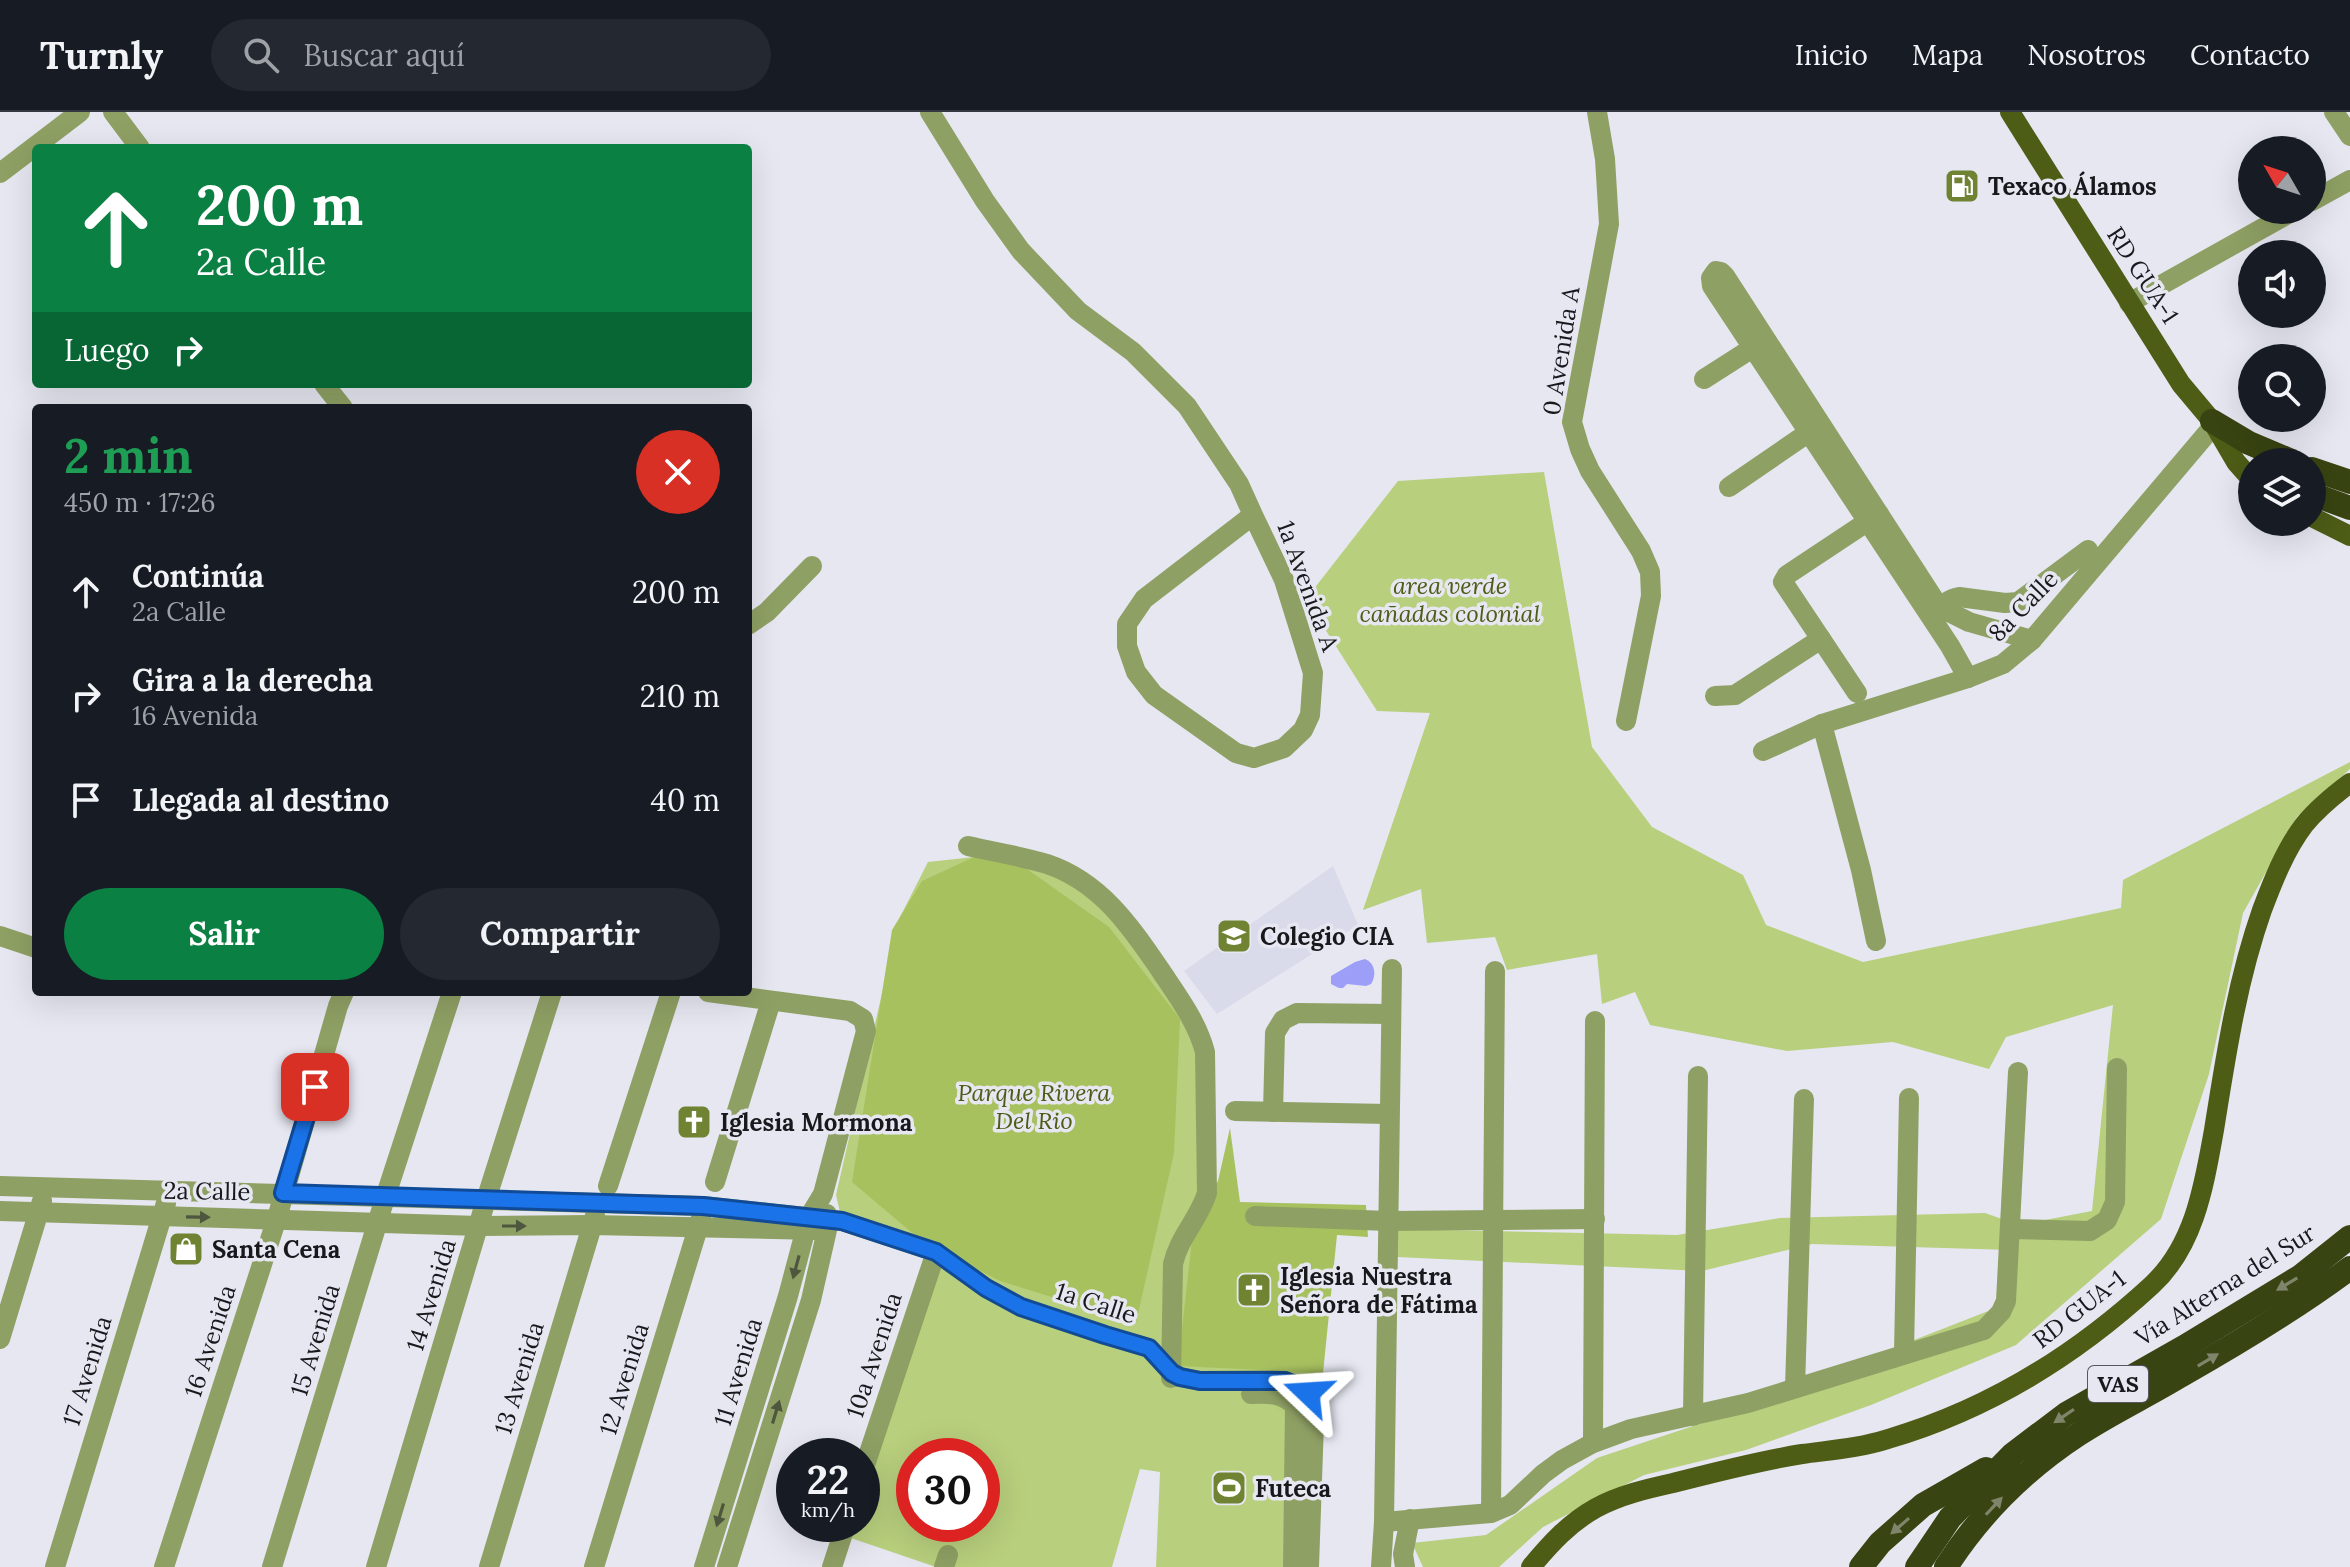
<!DOCTYPE html>
<html lang="es">
<head>
<meta charset="utf-8">
<style>
  body { margin:0; font-family:Lora,serif; background:#242831; color:#f1f3f6; height:100vh; display:flex; flex-direction:column; font-size:30px; white-space:nowrap }
  * { box-sizing:border-box; margin:0 }
  p { font-size:26px; color:#9ea1a6 }
  .icon { flex:none; width:44px; height:44px; fill:none; stroke:currentColor; stroke-width:2; stroke-linecap:round; stroke-linejoin:round }
  .map { position:relative; flex:1; overflow:hidden }
  .sheet { position:absolute; left:32px; top:292px; width:720px; height:592px; display:flex; flex-direction:column; background:#171b24; border-radius:8px; box-shadow:0 8px 32px #0002 }
  .sheet>* { flex:none }
  .top-card { position:absolute; left:32px; top:32px; width:720px; height:244px; border-radius:8px; box-shadow:0 8px 32px #0002; background:#0b8043; color:#fff; overflow:hidden }
  .needle { width:52px; rotate:309deg }
  .tools { position:absolute; left:2238px; top:24px; display:grid; gap:16px }
  .tools a { display:grid; place-items:center; width:88px; height:88px; border-radius:50%; background:#171b24; box-shadow:0 8px 32px #0002; font-size:40px }
  .speed { position:absolute; left:776px; top:1326px; display:flex; gap:16px; font-size:40px; font-weight:700; text-align:center }
  .speed>* { display:grid; place-content:center; width:104px; height:104px; border-radius:50%; background:#171b24; box-shadow:0 8px 32px #0002; line-height:1 }
  .speed small { font-size:20px; font-weight:400 }
  .speed .limit { border:12px solid #d22; background:#fff; color:#111 }
  .pin { position:absolute; display:grid; place-items:center; width:68px; height:68px; color:#fff; margin:-34px; border-radius:16px; box-shadow:0 4px 12px #0006 }
  .me { position:absolute; width:88px; margin:-44px; rotate:290deg; stroke-linejoin:round; filter:drop-shadow(0 0 6px #0008) }
  .turn { display:flex; align-items:center; gap:28px; height:168px; padding:0 32px; font-size:36px }
  .turn .icon { width:104px; height:104px; stroke-width:2.5 }
  .turn b { display:block; font-size:56px; line-height:68px }
  .then { display:flex; align-items:center; height:76px; padding:0 32px; background:#0003; gap:16px; font-size:30px }
  .round { display:grid; place-items:center; flex:none; width:84px; height:84px; border-radius:42px; background:#242831 }
  .head { display:flex; align-items:center; justify-content:space-between; height:136px; padding:0 32px }
  h1 { font-size:48px; font-weight:800; line-height:60px; color:#1e9e55 }
  .button { display:flex; gap:16px; margin-top:auto; padding:16px 32px }
  .button a { flex:1; height:92px; border-radius:48px; background:#0b8043; color:#fff; font-size:32px; font-weight:800; line-height:92px; text-align:center }
  .button a+a { background:#242831; color:#f1f3f6 }
  ul { padding:0; list-style:none }
  li { display:flex; align-items:center; gap:24px; height:104px; padding:0 32px }
  li div { flex:1 }
  li b { display:block; font-size:30px }
  li em { font-style:normal }
  header { display:flex; align-items:center; gap:48px; box-sizing:border-box; height:112px; padding:0 40px; background:#171b24; border-bottom:2px solid #363941 }
  header strong { font-size:38px }
  nav { display:flex; gap:44px; margin-inline-start:auto; font-size:28px }
  .search { width:560px; height:72px; background:#242831; display:flex; align-items:center; gap:20px; box-sizing:border-box; padding:0 28px; border-radius:44px; color:#9ea1a6; font-size:30px }
  .map>svg:first-child { display:block }
</style>
</head>
<body>
<header>
<strong>Turnly</strong>
<div class="search"><svg class="icon" aria-label="search" viewBox="0 0 24 24"><circle cx="10" cy="10" r="6"/><path d="M15 15l6 6"/></svg>Buscar aquí</div>
<nav><a>Inicio</a><a>Mapa</a><a>Nosotros</a><a>Contacto</a></nav>
</header>
<div class="map">
<svg width="2350" height="1455" viewBox="0 0 2350 1455">
  <rect width="100%" height="100%" fill="#e6e7f1"/>
  <polygon fill="#d9daea" points="1333,754 1358,813 1217,902 1184,859"/>
  <g fill="#b8cf7d" fill-rule="evenodd">
    <polygon points="1544,360 1592,635 1652,715 1743,763 1766,813 1863,850 2121,796 2123,768 2350,650 2350,657 2297,705 2243,801 2209,962 2161,1107 2016,1233 1871,1293 1746,1338 1644,1363 1543,1415 1499,1455 1423,1455 1412,1431 1486,1423 1597,1346 1699,1312 1996,1196 2010,1138 1812,1132 1702,1159 1397,1145 1391,1117 1677,1123 1780,1106 1985,1101 2019,1113 2092,1099 2113,893 2006,925 1989,957 1893,930 1787,939 1650,913 1635,880 1602,892 1597,842 1507,858 1495,825 1427,831 1421,777 1363,798 1430,601 1377,599 1306,487 1398,369"/>
    <path d="M 974,745 L 1077,767 L 1134,819 L 1205,951 L 1207,1058 L 1194,1109 L 1322,1122 L 1305,1455 L 1156,1455 L 1160,1360 L 1140,1357 L 1112,1455 L 936,1455 L 842,1423 L 846,1412 L 862,1412 L 862,1362 L 942,1140 L 842,1109 L 836,1083 L 899,807 L 928,750 ZM 914,1344 L 982,1344 L 982,1412 L 914,1412 Z"/>
  </g>
  <g fill="#a8c15f">
    <polygon points="996,735 1109,815 1180,907 1174,1041 1136,1211 1000,1169 923,1130 852,1070 892,818 922,769"/>
    <polygon points="1230,1016 1240,1090 1366,1093 1368,1125 1337,1123 1323,1261 1178,1254 1194,1109 1218,1069"/>
  </g>
  <path fill="#9d9ef7" d="M 1365,847 C 1375,851 1377,863 1371,872 L 1366,874 L 1347,872 L 1343,876 L 1339,876 L 1331,872 L 1331,864 L 1355,850 Z"/>
  <g fill="none" stroke-linecap="round" stroke-linejoin="round">
    <g stroke="#8fa064" stroke-width="20">
      <polyline points="113,0 140,36"/>
      <polyline points="930,0 985,89 1021,139 1078,199 1133,240 1187,294 1239,372 1253,403 1284,468 1313,561 1310,603 1303,618 1284,636 1254,646 1236,641 1154,583 1136,560 1127,534 1127,512 1144,487 1253,403"/>
      <polyline points="1597,0 1605,47 1609,112 1572,310 1580,337 1590,359 1641,439 1650,460 1651,484 1626,609"/>
      <polyline points="2334,0 2350,24"/>
      <polyline points="0,61 80,0"/>
      <polyline points="2312,89 2350,68"/>
      <polyline points="2129,191 2295,98"/>
      <polyline points="1704,267 1765,228"/>
      <polyline points="324,272 343,296"/>
      <polyline points="1729,375 1818,314"/>
      <path d="M 1933,503 C 1940,494 1948,487 1959,485 L 2005,491 L 2018,490 L 2088,438"/>
      <polyline points="748,513 767,500 812,454"/>
      <polyline points="1968,566 1950,534 1712,174 1711,166 1716,159 1721,160 1725,164 1939,495 1969,510 2032,528"/>
      <polyline points="1857,581 1783,470 1787,463 1879,402"/>
      <polyline points="1715,584 1735,583 1821,527"/>
      <polyline points="1822,612 1861,758 1876,829"/>
      <polyline points="1763,639 1822,612 1968,566 2003,552 2032,528 2214,313"/>
      <path d="M 968,734 C 994,740 1021,744 1047,752 C 1101,770 1131,815 1161,859 C 1179,886 1197,910 1205,940 L 1207,1081 C 1199,1107 1179,1125 1173,1152 L 1171,1266"/>
      <polyline points="0,824 36,836"/>
      <polyline points="1235,999 1389,1002"/>
      <polyline points="1273,1000 1275,921 1283,908 1297,901 1391,902"/>
      <polyline points="715,1070 771,889"/>
      <polyline points="0,1074 703,1094 842,1109 936,1140 986,1176 1021,1195 1105,1223 1149,1236 1172,1261 1180,1265 1200,1269 1272,1268 1285,1269 1302,1276 1308,1281 1312,1292 1314,1311 1309,1455"/>
      <polyline points="608,1074 671,880"/>
      <polyline points="0,1099 479,1114 593,1113 816,1118"/>
      <polyline points="1255,1104 1388,1109 1595,1107"/>
      <polyline points="2010,1117 2090,1119 2107,1108 2115,1090 2117,956"/>
      <polyline points="0,1227 42,1089"/>
      <polyline points="1904,1241 1909,986"/>
      <polyline points="1795,1276 1804,987"/>
      <path d="M 1251,1282 C 1268,1281 1283,1281 1295,1294 L 1293,1455"/>
      <polyline points="1693,1304 1698,964"/>
      <polyline points="1593,1331 1595,909"/>
      <polyline points="862,1362 936,1140"/>
      <polyline points="1491,1401 1495,859"/>
      <polyline points="1384,1410 1491,1401 1510,1393 1543,1362 1562,1348 1593,1331 1631,1317 1748,1291 1984,1218 2001,1200 2006,1189 2018,960"/>
      <polyline points="55,1455 166,1091"/>
      <polyline points="164,1455 277,1106 338,894 344,880"/>
      <polyline points="272,1455 385,1086 452,880"/>
      <polyline points="376,1455 486,1088 552,880"/>
      <polyline points="489,1455 595,1104"/>
      <polyline points="594,1455 701,1106"/>
      <polyline points="704,1455 788,1184 809,1105 823,1082 866,919 863,907 850,899 708,880"/>
      <polyline points="727,1455 811,1188 827,1118 827,1102"/>
      <polyline points="832,1455 846,1412"/>
      <polyline points="944,1455 948,1443"/>
      <polyline points="1381,1455 1384,1410 1392,857"/>
      <polyline points="1405,1455 1403,1442 1410,1407"/>
    </g>
    <g stroke="#4d5d16" stroke-width="20">
      <polyline points="2010,0 2181,272 2212,309 2236,350 2252,368"/>
      <polyline points="2312,405 2350,424"/>
      <path d="M 1531,1455 C 1550,1432 1569,1411 1596,1396 C 1620,1383 1646,1377 1673,1371 C 1716,1360 1758,1349 1802,1342 C 1831,1338 1860,1336 1888,1327 C 1987,1298 2076,1243 2152,1173 C 2195,1133 2204,1073 2214,1018 C 2226,943 2237,869 2262,798 C 2273,769 2285,738 2304,713 C 2317,697 2334,683 2350,671"/>
    </g>
    <g stroke="#384411" stroke-width="24">
      <polyline points="2212,309 2249,331 2294,350"/>
      <polyline points="2312,357 2350,370"/>
      <polyline points="2312,382 2350,396"/>
      <polyline points="1861,1455 1880,1431 1923,1393 1986,1357"/>
      <polyline points="1917,1455 1950,1406 2013,1342 2066,1302 2184,1235 2301,1164 2350,1125"/>
      <path d="M 1946,1455 C 1980,1402 2027,1356 2079,1322 C 2111,1301 2147,1284 2180,1264 C 2238,1231 2297,1196 2350,1156"/>
    </g>
  </g>
  <defs><path id="oneway-solid" d="M-6-.8H1V-3.2L6.5 0L1 3.2V.8H-6Z" transform="scale(2)"/></defs>
  <g fill="#4e563d">
    <use href="#oneway-solid" transform="translate(198 1105) rotate(1)"/>
    <use href="#oneway-solid" transform="translate(514 1114)"/>
    <use href="#oneway-solid" transform="translate(796 1155) rotate(105)"/>
    <use href="#oneway-solid" transform="translate(776 1300) rotate(-73)"/>
    <use href="#oneway-solid" transform="translate(720 1403) rotate(107)"/>
  </g>
  <g fill="#7e856b">
    <use href="#oneway-solid" transform="translate(2287 1172) rotate(149)"/>
    <use href="#oneway-solid" transform="translate(2208 1248) rotate(-31)"/>
    <use href="#oneway-solid" transform="translate(2064 1304) rotate(146)"/>
    <use href="#oneway-solid" transform="translate(1994 1394) rotate(-47)"/>
    <use href="#oneway-solid" transform="translate(1900 1414) rotate(139)"/>
  </g>
  <g fill="none" stroke-linecap="round" stroke-linejoin="round">
    <defs>
      <polyline id="route" points="315,975 283,1081 703,1094 842,1109 936,1140 986,1176 1021,1195 1105,1223 1149,1236 1172,1261 1180,1265 1200,1269 1285,1269 1302,1276 1308,1281"/>
    </defs>
    <use href="#route" stroke="#114b97" stroke-width="20"/>
    <use href="#route" stroke="#1a73e8" stroke-width="14"/>
  </g>
  <defs>
    <symbol id="fuel-square" viewBox="-11 -11 22 22"><rect x="-9" y="-9" width="18" height="18" rx="4" fill="#6f8333" stroke="#e6e7f1"/><path d="M-5.5-6h7V0h2V4h1.3V-2.5L3-4.5l.8-.8L6-3V5H2.5V1h-1V6h-7ZM-4.2-4.7v3.2H.2V-4.7Z" fill="#fff"/></symbol>
    <symbol id="school-square" viewBox="-11 -11 22 22"><rect x="-9" y="-9" width="18" height="18" rx="4" fill="#6f8333" stroke="#e6e7f1"/><path d="M0-5L7-2L0 1L-7-2ZM-4 1L0 2.5L4 1V4Q0 6-4 4Z" fill="#fff"/></symbol>
    <symbol id="church-square" viewBox="-11 -11 22 22"><rect x="-9" y="-9" width="18" height="18" rx="4" fill="#6f8333" stroke="#e6e7f1"/><path d="M-1.2-6h2.4v3.5h3.3v2.4h-3.3V6h-2.4V-.1h-3.3v-2.4h3.3Z" fill="#fff"/></symbol>
    <symbol id="shop-square" viewBox="-11 -11 22 22"><rect x="-9" y="-9" width="18" height="18" rx="4" fill="#6f8333" stroke="#e6e7f1"/><path d="M-5-2.5h2.3a2.7 3.5 0 0 1 5.4 0H5L5.5 6h-11ZM-1.5-2.5h3a1.5 2.3 0 0 0-3 0Z" fill="#fff"/></symbol>
    <symbol id="stadium-square" viewBox="-11 -11 22 22"><rect x="-9" y="-9" width="18" height="18" rx="4" fill="#6f8333" stroke="#e6e7f1"/><path d="M0-5a6.5 5 0 1 0 0 10a6.5 5 0 1 0 0-10ZM-3.5-1.8h7v3.6h-7Z" fill="#fff"/></symbol>
  </defs>
  <g fill-rule="evenodd">
    <use href="#fuel-square" x="1942" y="54" width="40" height="40"/>
    <use href="#school-square" x="1214" y="804" width="40" height="40"/>
    <use href="#church-square" x="674" y="990" width="40" height="40"/>
    <use href="#shop-square" x="166" y="1117" width="40" height="40"/>
    <use href="#church-square" x="1234" y="1158" width="40" height="40"/>
    <use href="#stadium-square" x="1209" y="1356" width="40" height="40"/>
  </g>
  <g text-anchor="middle" dominant-baseline="central" stroke-width="7" stroke-linejoin="round" paint-order="stroke">
    <rect fill="#e6e7f1" stroke="#56575d" stroke-width="2" x="2088" y="1254" width="60" height="36" rx="6"/>
    <g font-size="22" font-weight="bold" fill="#19191d">
      <text x="2118" y="1272">VAS</text>
    </g>
    <g font-size="24" font-weight="bold" fill="#19191d" stroke="#e6e7f1" text-anchor="start">
      <text x="1988" y="74">Texaco Álamos</text>
      <text x="1260" y="824">Colegio CIA</text>
      <text x="720" y="1010">Iglesia Mormona</text>
      <text x="212" y="1137">Santa Cena</text>
      <text x="1280" y="1164">Iglesia Nuestra<tspan x="1280" dy="28">Señora de Fátima</tspan></text>
      <text x="1255" y="1376">Futeca</text>
    </g>
    <g font-size="24" fill="#19191d" stroke="#e6e7f1">
      <text transform="translate(2143 163) rotate(57)">RD GUA-1</text>
      <text transform="translate(1561 239) rotate(-81)">0 Avenida A</text>
      <text transform="translate(1308 474) rotate(70)">1a Avenida A</text>
      <text transform="translate(2023 494) rotate(-46)">8a Calle</text>
      <text transform="translate(207 1079) rotate(1)">2a Calle</text>
      <text transform="translate(2225 1173) rotate(-32)">Vía Alterna del Sur</text>
      <text transform="translate(431 1183) rotate(-73)">14 Avenida</text>
      <text transform="translate(1096 1191) rotate(18)">1a Calle</text>
      <text transform="translate(2079 1197) rotate(-38)">RD GUA-1</text>
      <text transform="translate(315 1228) rotate(-73)">15 Avenida</text>
      <text transform="translate(210 1229) rotate(-72)">16 Avenida</text>
      <text transform="translate(874 1243) rotate(-72)">10a Avenida</text>
      <text transform="translate(87 1259) rotate(-73)">17 Avenida</text>
      <text transform="translate(738 1260) rotate(-73)">11 Avenida</text>
      <text transform="translate(519 1266) rotate(-73)">13 Avenida</text>
      <text transform="translate(624 1267) rotate(-73)">12 Avenida</text>
    </g>
    <g font-size="24" font-style="italic" fill="#4d5d17" stroke="#e6e7f1">
      <text x="1450" y="473">area verde<tspan x="1450" dy="28">cañadas colonial</tspan></text>
      <text x="1034" y="980">Parque Rivera<tspan x="1034" dy="28">Del Rio</tspan></text>
    </g>
  </g>
</svg>
<div class="tools">
<a><svg class="needle" viewBox="-14 -14 28 28"><path d="M0-13l5 13h-10z" fill="#e53935"/><path d="M0 13l5-13h-10z" fill="#9ea1a6"/></svg></a>
<a><svg class="icon" aria-label="sound" viewBox="0 0 24 24"><path d="M4 9h4l5-4v14l-5-4H4zM17 9q2 3 0 6"/></svg></a>
<a><svg class="icon" aria-label="search" viewBox="0 0 24 24"><circle cx="10" cy="10" r="6"/><path d="M15 15l6 6"/></svg></a>
<a><svg class="icon" aria-label="layers" viewBox="0 0 24 24"><path d="M12 4l9 5-9 5-9-5zM3 14l9 5 9-5"/></svg></a>
</div>
<div class="speed"><div>22<small>km/h</small></div><div class="limit">30</div></div>
<div class="pin" style="left:315px;top:975px;background:#d93025"><svg class="icon" aria-label="arrive" viewBox="0 0 24 24"><path d="M6 21V4h12l-3 4 3 4H6"/></svg></div>
<svg class="me" style="left:1308px;top:1281px" viewBox="-20 -20 40 40"><path d="M0-17L14 15 0 8-14 15z" fill="#1a73e8" stroke="#fff" stroke-width="4"/></svg>
<div class="top-card">
<div class="turn"><svg class="icon" aria-label="ahead" viewBox="0 0 24 24"><path d="M12 20V5M6 11l6-6 6 6"/></svg><div><b>200 m</b>2a Calle</div></div>
<div class="then">Luego<svg class="icon" aria-label="right" viewBox="0 0 24 24"><path d="M7 20v-9h11M14 6l5 5-5 5"/></svg></div>
</div>
<section class="sheet">
<div class="head"><div><h1>2 min</h1><p>450 m · 17:26</p></div><a class="round" style="background:#d93025;color:#fff"><svg class="icon" aria-label="close" viewBox="0 0 24 24"><path d="M6 6l12 12M18 6L6 18"/></svg></a></div>
<ul>
<li><svg class="icon" aria-label="ahead" viewBox="0 0 24 24"><path d="M12 20V5M6 11l6-6 6 6"/></svg><div><b>Continúa</b><p>2a Calle</p></div><em>200 m</em></li>
<li><svg class="icon" aria-label="right" viewBox="0 0 24 24"><path d="M7 20v-9h11M14 6l5 5-5 5"/></svg><div><b>Gira a la derecha</b><p>16 Avenida</p></div><em>210 m</em></li>
<li><svg class="icon" aria-label="arrive" viewBox="0 0 24 24"><path d="M6 21V4h12l-3 4 3 4H6"/></svg><div><b>Llegada al destino</b></div><em>40 m</em></li>
</ul>
<div class="button"><a>Salir</a><a>Compartir</a></div>
</section>
</div>
</body>
</html>
